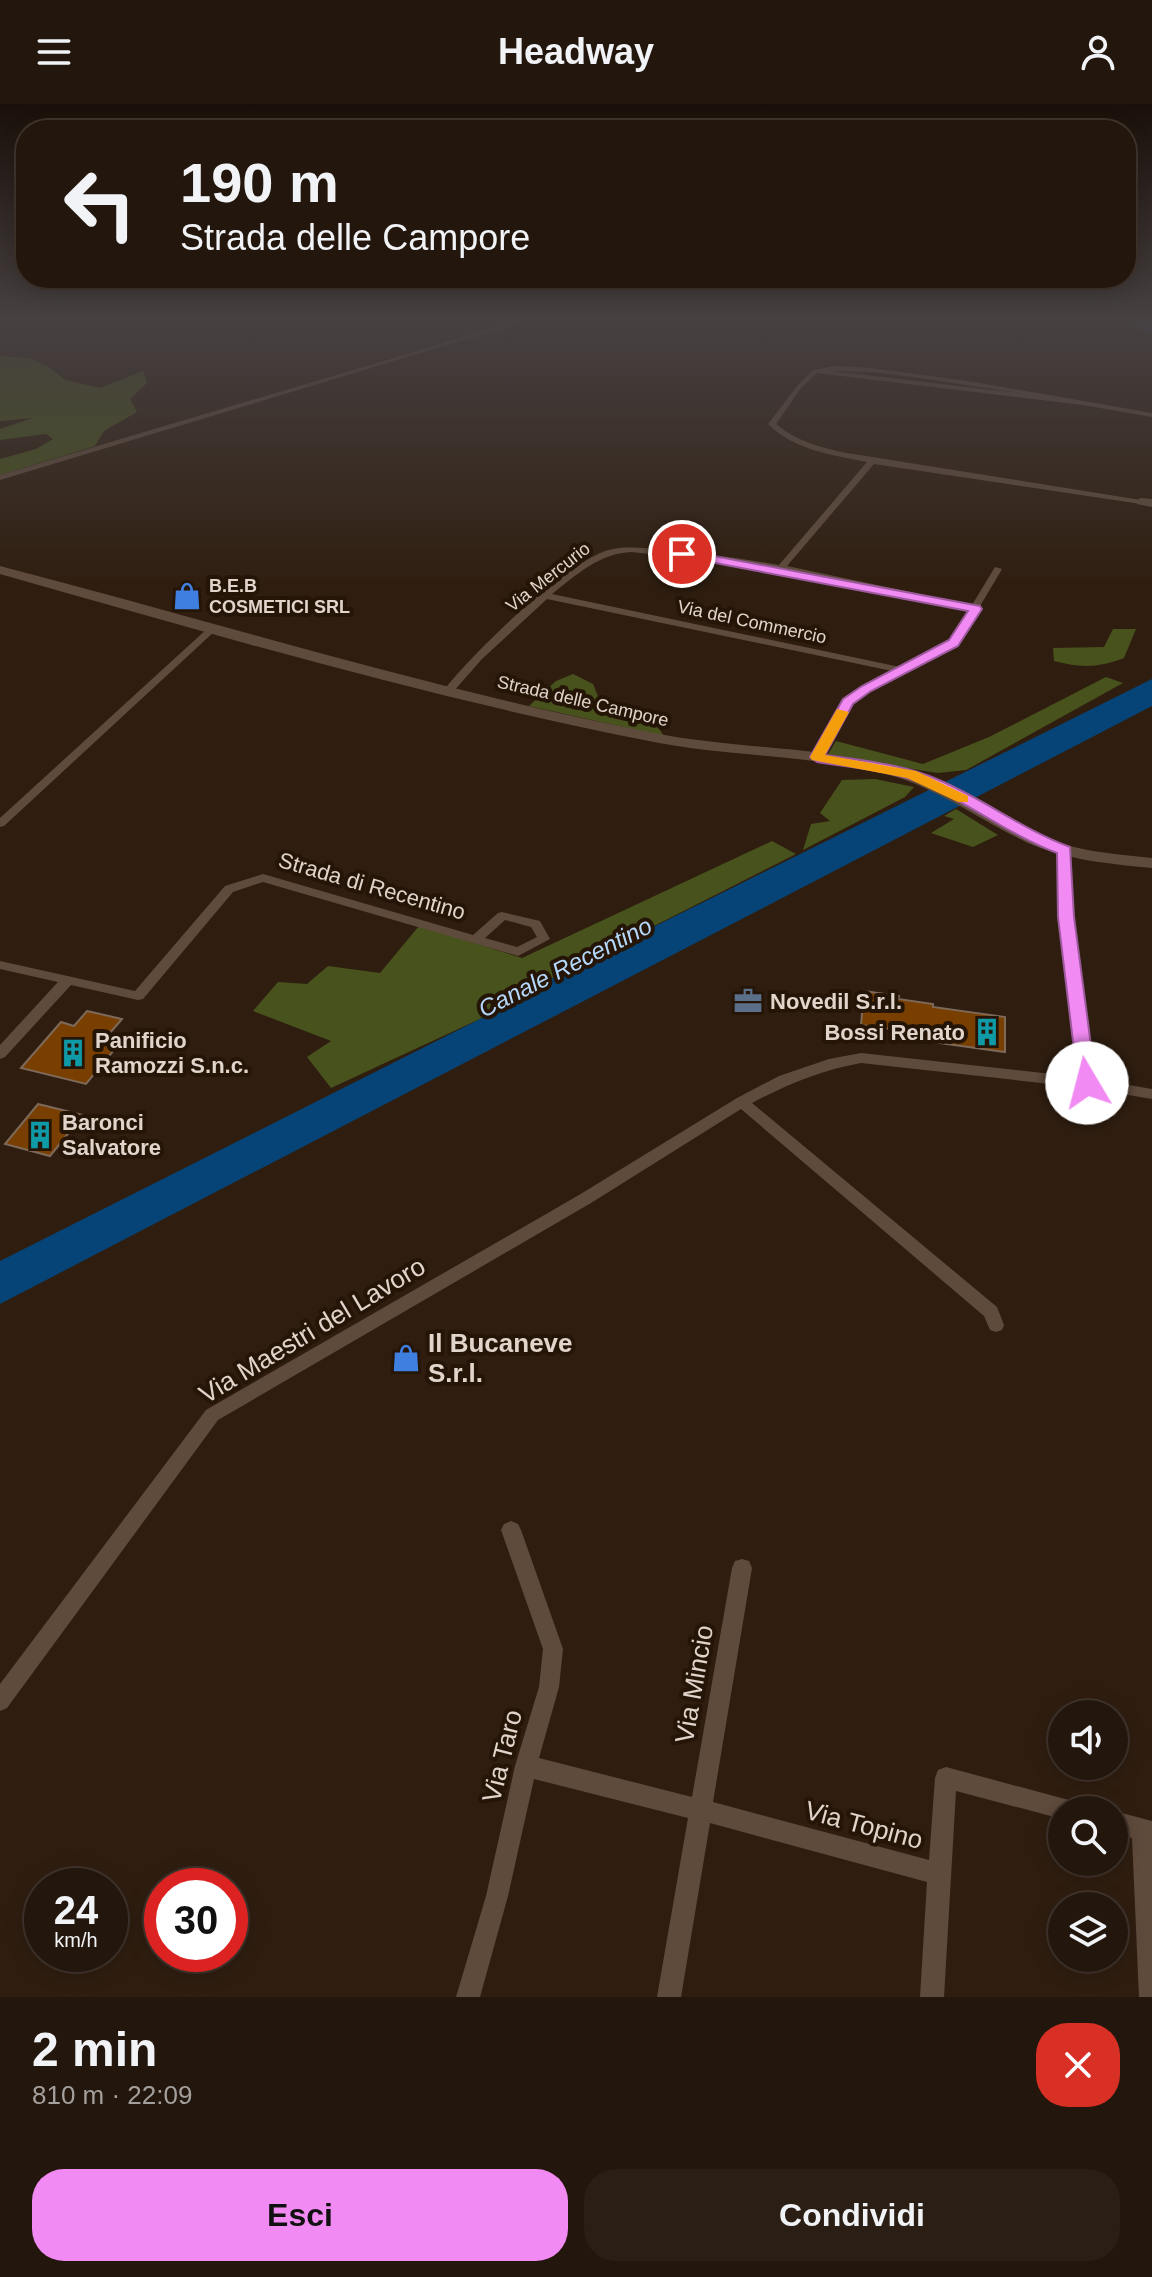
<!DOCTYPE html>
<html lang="it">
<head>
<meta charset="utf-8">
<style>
  body { margin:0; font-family:Arial,sans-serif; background:#2b1f15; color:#f1f3f6; height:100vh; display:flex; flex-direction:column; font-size:30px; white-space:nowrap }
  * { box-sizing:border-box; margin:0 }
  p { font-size:26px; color:#a39f9d }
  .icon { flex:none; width:44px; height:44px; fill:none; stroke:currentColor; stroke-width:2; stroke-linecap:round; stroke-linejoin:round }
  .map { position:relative; height:1893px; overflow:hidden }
  .side { display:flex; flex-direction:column; background:#23160c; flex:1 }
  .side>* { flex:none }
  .guide { position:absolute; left:16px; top:16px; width:1120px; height:168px; border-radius:32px; box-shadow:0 4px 20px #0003,0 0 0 2px #40352d; background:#23160c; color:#f1f3f6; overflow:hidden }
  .buttons { position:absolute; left:1048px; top:1596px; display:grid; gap:16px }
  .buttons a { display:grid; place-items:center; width:80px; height:80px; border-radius:50%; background:#23160c; box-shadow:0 4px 20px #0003,0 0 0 2px #40352d; font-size:40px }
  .speed { position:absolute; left:24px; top:1764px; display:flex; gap:16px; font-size:40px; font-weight:700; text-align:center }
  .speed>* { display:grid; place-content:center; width:104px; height:104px; border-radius:50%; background:#23160c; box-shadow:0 4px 20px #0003,0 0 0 2px #40352d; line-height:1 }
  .speed small { font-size:20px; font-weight:400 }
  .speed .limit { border:12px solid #d22; background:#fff; color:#111 }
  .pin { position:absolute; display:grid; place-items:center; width:68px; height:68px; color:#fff; margin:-34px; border:4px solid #fff; border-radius:50%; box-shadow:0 2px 8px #0007 }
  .me { position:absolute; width:88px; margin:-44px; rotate:352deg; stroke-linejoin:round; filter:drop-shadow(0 0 6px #0008) }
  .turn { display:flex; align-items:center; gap:28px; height:168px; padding:0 32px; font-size:36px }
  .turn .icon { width:104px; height:104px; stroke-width:2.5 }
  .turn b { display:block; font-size:56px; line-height:68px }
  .round { display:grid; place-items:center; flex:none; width:84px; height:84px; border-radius:32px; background:#2b1f15 }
  .headline { display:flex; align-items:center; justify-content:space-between; height:136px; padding:0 32px }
  h1 { font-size:48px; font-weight:800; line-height:60px }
  .cta { display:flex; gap:16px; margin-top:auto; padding:16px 32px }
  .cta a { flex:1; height:92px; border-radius:32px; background:#f28af3; color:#111; font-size:32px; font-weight:800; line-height:92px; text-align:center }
  .cta a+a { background:#2b1f15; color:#f1f3f6 }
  header { display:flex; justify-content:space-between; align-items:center; height:104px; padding:0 32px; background:#23160c; font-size:36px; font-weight:800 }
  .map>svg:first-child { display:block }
</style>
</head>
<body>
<header><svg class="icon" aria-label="menu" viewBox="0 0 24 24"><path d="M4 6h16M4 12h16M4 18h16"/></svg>Headway<svg class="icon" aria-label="person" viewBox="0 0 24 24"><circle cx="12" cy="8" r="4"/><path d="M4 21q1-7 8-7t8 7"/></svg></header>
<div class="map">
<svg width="1152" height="1893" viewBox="0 0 1152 1893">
  <rect width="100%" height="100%" fill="#2f1e10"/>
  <g fill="#47521c">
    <polygon points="0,252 29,254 49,263 65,276 100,284 143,267 147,279 130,295 137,308 104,327 95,342 0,371 0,355 36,345 53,335 46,330 0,336 0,325 33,314 0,317"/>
    <path d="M 1113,525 L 1136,525 L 1124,554 C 1098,564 1081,564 1054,557 L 1053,544 L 1104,543 Z"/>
    <polygon points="573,570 593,580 604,607 654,618 664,632 529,602 556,577"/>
    <polygon points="1106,573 1123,579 966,666 938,669 827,652 836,637 923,660 989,633"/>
    <polygon points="875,675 914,683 905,693 803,746 811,720 830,717 820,709 842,676"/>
    <polygon points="956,705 998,731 973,743 931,729 954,715 944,712"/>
    <polygon points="772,737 796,750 569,865 482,914 331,984 307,953 331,937 253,907 278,878 307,880 328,862 380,869 419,822 522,854"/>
  </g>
  <polygon fill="#064376" points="1152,575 1152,602 0,1200 0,1157 482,914 569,865"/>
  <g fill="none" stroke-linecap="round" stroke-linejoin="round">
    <polygon fill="#064376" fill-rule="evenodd" points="1122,216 1138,216 1152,221 1152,229"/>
  </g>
  <g fill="#793f00" stroke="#7e6959" stroke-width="2">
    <polygon points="864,887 899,892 898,895 933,900 933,903 1005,913 1005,948 932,938 933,935 896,930 897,926 861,921"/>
    <polygon points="87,907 122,915 109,930 124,934 86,980 21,964 61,918 74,922"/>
    <polygon points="38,1000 83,1011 50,1052 5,1040"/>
  </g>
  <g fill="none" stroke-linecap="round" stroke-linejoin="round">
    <g fill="#5f4b3c" fill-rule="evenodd">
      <polygon points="521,216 530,216 0,376 0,371"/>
      <path d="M 835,262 L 872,264 L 974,278 L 1152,309 L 1152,313 L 1083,301 L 817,269 L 801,284 L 776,320 C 796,337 821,344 847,349 L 1141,396 L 1145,398 L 1141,400 L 874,360 L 787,462 L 972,501 L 995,463 L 1002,465 L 957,541 L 870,586 L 852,600 L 821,655 L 817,656 L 812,653 L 844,596 L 862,582 L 892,567 L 547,495 L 482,555 L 453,588 L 445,588 L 444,586 C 471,551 571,452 613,445 C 629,442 646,444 662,446 C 701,449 740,454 779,461 L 867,358 C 832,351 794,346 768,320 L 797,282 L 813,266 ZM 831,267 L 872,268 L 920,274 L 1018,289 ZM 632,448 L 746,461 L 969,506 L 950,537 L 900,563 L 552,490 C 576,471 600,449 632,448 Z"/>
      <polygon points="208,524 216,526 4,722 0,723 0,714"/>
      <path d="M 1064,742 L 1070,746 L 1072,813 L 1094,975 L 1152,985 L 1152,995 L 1087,984 L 861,959 C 822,966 788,980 752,999 L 997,1203 L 1004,1221 L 1002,1226 L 996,1228 L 990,1226 L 984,1212 L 741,1005 L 591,1099 L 218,1316 L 7,1604 L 0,1607 L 0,1580 L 206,1306 L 579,1091 L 737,994 L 779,972 L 829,955 L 861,949 L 1079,973 L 1060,813 L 1058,746 Z"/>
      <path d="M 263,770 L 473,831 L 498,809 L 502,808 L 540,817 L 550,835 L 518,852 L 263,778 L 233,788 L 143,895 L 138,896 L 71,881 L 5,953 L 0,955 L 0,941 L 58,878 L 0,865 L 0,857 L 135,887 L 225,782 ZM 505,816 L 531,823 L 537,833 L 517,843 L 485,834 Z"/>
      <polygon points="511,1417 518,1420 521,1426 563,1545 559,1583 539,1654 692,1693 732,1464 735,1457 742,1455 749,1457 752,1464 713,1698 929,1756 935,1674 938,1666 946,1663 1076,1698 1079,1706 1062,1706 1062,1715 956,1687 944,1893 920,1893 927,1778 710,1719 681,1893 657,1893 688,1714 534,1675 508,1792 480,1893 456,1893 486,1792 515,1662 539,1583 543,1545 501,1426 504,1420"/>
      <polygon points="1114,1707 1152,1717 1152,1893 1139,1893 1132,1734 1114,1729"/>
    </g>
    <g fill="#5f4b3c" fill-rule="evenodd">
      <polygon points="1141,394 1152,395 1152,403 1137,400 1137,396"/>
      <path d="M 0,462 C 216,518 429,585 649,628 C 726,644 805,642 882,659 C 940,672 986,707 1040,732 C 1075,747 1114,750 1152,754 L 1152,764 C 1110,760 1067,756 1028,739 C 979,716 936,682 882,669 C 806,650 726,653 649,637 C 430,594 215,531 0,470 Z"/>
    </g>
  </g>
  <linearGradient id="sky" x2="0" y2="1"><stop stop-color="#1a1009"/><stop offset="0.45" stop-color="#474142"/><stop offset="1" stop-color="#474142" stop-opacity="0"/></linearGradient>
  <rect width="1152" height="481" fill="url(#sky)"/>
  <path fill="#f28af3" stroke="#9d5a9e" stroke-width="2" d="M 682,446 L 980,502 L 982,505 L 958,542 L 871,587 L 853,600 L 825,651 C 863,657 904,660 939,676 C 984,695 1023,726 1070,743 L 1074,813 L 1096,979 L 1094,984 L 1080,984 L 1078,979 L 1058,813 L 1057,749 C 1012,732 974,703 931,683 C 896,667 854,664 817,658 L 810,653 L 843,595 L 862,582 L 949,536 L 968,507 L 678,452 L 676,450 Z"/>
  <polygon fill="#f59e0b" points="837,605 849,608 825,651 916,667 968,692 968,698 958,698 907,674 812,656 810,653"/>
  <defs>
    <symbol id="shop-bare" viewBox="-9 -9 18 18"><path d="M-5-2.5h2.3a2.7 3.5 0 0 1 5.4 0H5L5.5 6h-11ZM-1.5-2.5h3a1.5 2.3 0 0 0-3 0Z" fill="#3f7fe0" stroke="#251507" stroke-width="2.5" paint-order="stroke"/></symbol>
    <symbol id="office-bare" viewBox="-9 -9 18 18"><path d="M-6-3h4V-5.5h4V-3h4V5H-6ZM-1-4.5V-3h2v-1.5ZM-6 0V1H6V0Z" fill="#5c6f8a" stroke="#251507" stroke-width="2.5" paint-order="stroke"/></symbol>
    <symbol id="building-bare" viewBox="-9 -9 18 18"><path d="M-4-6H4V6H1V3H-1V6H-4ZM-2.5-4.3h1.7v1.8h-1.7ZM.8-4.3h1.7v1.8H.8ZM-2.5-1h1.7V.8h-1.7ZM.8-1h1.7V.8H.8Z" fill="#0f9aa8" stroke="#251507" stroke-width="2.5" paint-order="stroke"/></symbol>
  </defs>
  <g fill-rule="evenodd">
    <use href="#shop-bare" x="167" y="472" width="40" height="40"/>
    <use href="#office-bare" x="728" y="877" width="40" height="40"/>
    <use href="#building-bare" x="967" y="908" width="40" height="40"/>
    <use href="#building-bare" x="53" y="929" width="40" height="40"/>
    <use href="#building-bare" x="20" y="1011" width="40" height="40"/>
    <use href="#shop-bare" x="386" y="1234" width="40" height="40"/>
  </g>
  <g text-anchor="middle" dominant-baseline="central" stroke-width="8" stroke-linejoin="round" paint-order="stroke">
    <g font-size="18" fill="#e0d4cb" stroke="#251507">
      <text transform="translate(548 473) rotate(-38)">Via Mercurio</text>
      <text transform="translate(752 518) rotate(12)">Via del Commercio</text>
      <text transform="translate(583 597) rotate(13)">Strada delle Campore</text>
    </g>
    <g font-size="18" font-weight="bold" fill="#e0d4cb" stroke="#251507" text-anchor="start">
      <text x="209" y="482">B.E.B<tspan x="209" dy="21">COSMETICI SRL</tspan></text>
    </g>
    <g font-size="22" fill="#e0d4cb" stroke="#251507">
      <text transform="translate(372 782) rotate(16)">Strada di Recentino</text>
    </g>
    <g font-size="22" font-weight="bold" fill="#e0d4cb" stroke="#251507" text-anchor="start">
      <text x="770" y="897">Novedil S.r.l.</text>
      <text x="965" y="928" text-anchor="end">Bossi Renato</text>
      <text x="95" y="936">Panificio<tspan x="95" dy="25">Ramozzi S.n.c.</tspan></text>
      <text x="62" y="1018">Baronci<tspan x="62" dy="25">Salvatore</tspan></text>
    </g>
    <g font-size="24" font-style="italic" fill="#b4d7fc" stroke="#251507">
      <text transform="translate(565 863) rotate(-27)">Canale Recentino</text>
    </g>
    <g font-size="26" fill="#e0d4cb" stroke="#251507">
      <text transform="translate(312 1226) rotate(-31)">Via Maestri del Lavoro</text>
      <text transform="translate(694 1580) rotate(-80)">Via Mincio</text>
      <text transform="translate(502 1652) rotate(-76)">Via Taro</text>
      <text transform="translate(864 1721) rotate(15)">Via Topino</text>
    </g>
    <g font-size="26" font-weight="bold" fill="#e0d4cb" stroke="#251507" text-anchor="start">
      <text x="428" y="1239">Il Bucaneve<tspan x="428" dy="30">S.r.l.</tspan></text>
    </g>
  </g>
</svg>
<div class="buttons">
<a><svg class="icon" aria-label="sound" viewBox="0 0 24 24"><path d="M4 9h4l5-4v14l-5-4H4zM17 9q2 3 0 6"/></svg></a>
<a><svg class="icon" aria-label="search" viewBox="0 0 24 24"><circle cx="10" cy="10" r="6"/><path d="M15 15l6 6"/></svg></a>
<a><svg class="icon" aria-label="layers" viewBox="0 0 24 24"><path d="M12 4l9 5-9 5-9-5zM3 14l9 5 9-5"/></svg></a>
</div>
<div class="speed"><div>24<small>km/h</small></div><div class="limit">30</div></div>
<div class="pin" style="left:682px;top:450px;background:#d93025"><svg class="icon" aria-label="arrive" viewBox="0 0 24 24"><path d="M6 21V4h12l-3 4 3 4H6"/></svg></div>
<svg class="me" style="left:1087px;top:979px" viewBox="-20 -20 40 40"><circle r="19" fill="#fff"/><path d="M0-13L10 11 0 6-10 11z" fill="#f28af3"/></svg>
<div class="guide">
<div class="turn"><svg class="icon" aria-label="left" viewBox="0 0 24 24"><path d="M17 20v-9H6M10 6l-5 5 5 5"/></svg><div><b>190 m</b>Strada delle Campore</div></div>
</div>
</div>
<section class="side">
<div class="headline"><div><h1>2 min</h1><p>810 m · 22:09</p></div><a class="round" style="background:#d93025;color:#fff"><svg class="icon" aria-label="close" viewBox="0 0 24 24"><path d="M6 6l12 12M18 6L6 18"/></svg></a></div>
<div class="cta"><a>Esci</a><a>Condividi</a></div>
</section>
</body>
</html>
